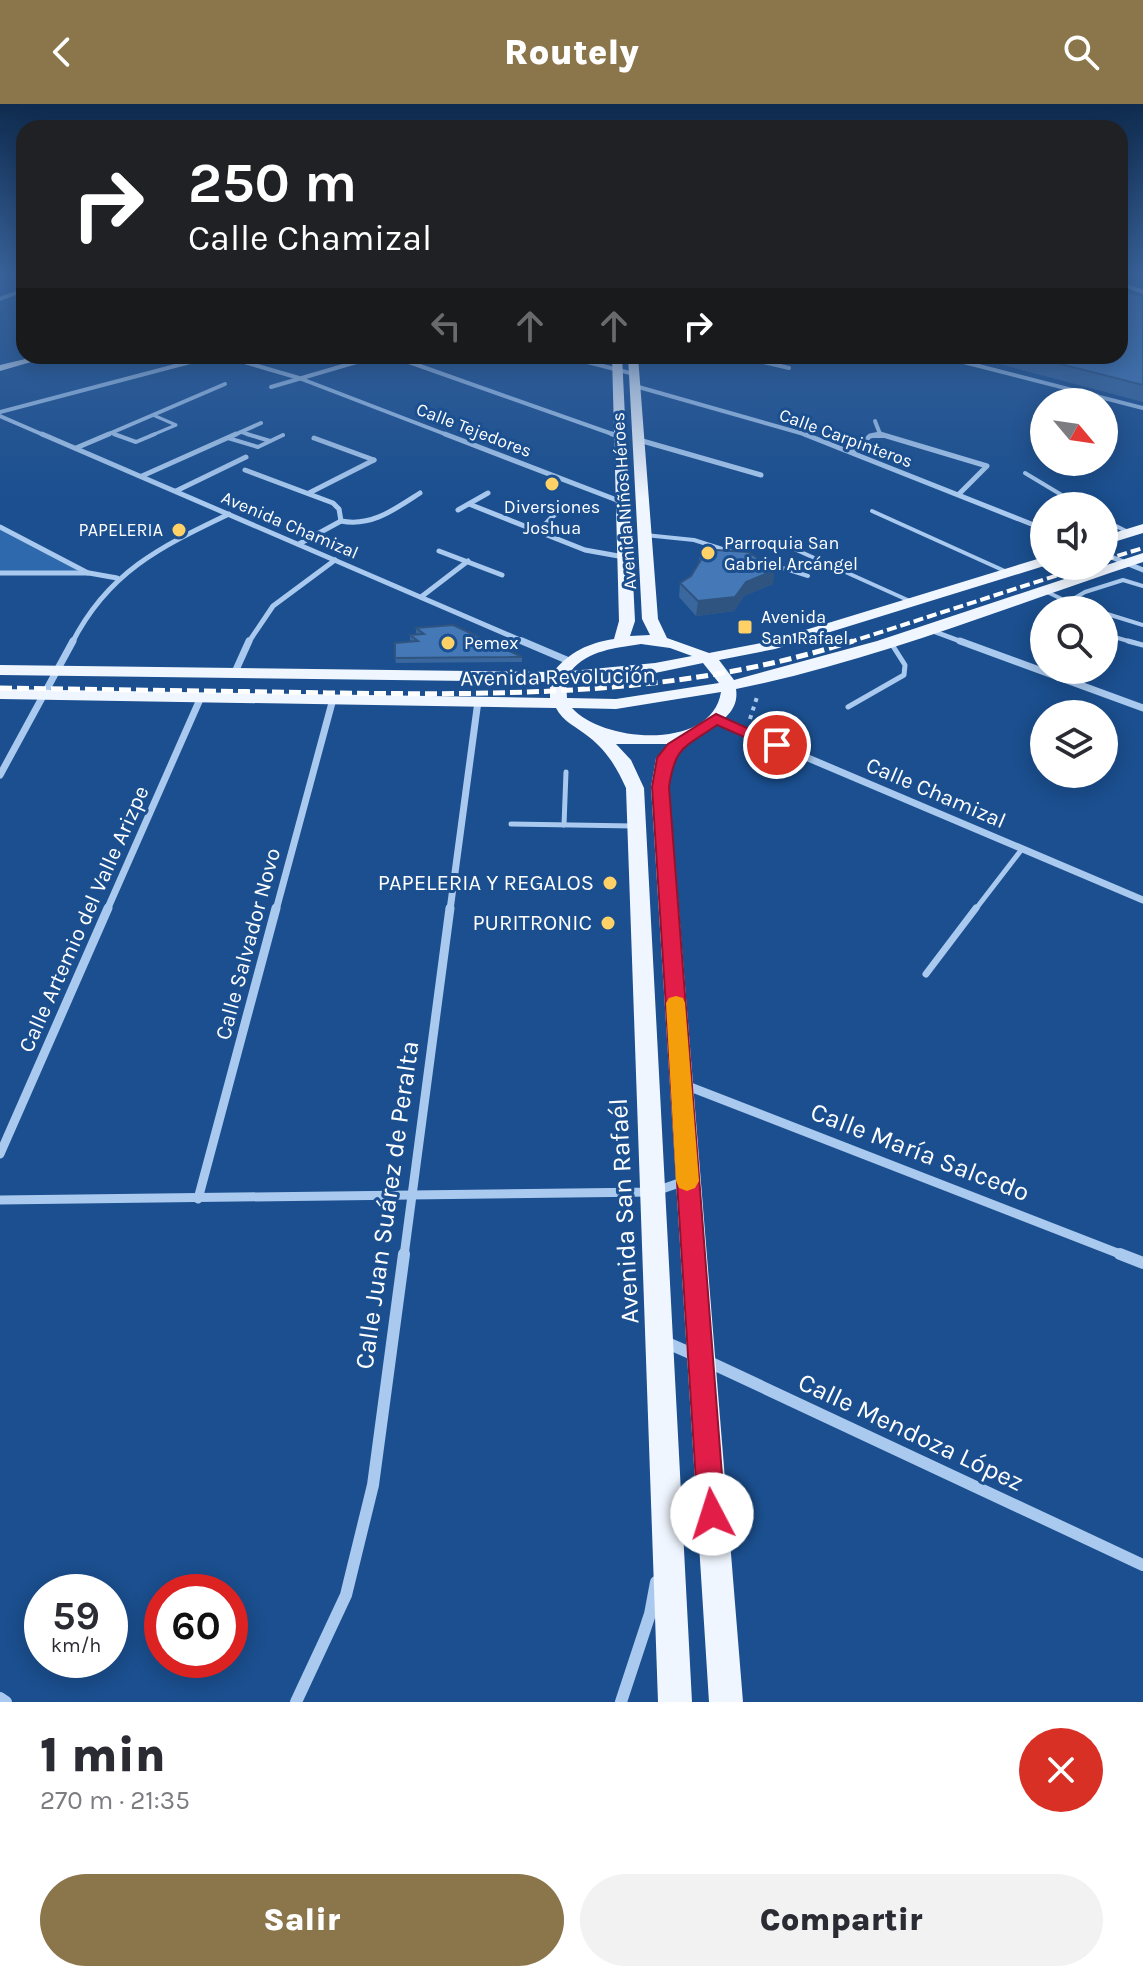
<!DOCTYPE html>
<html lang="es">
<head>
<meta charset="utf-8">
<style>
  body { margin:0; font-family:Karla,sans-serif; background:#f2f2f3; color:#2b2b33; height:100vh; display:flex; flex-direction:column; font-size:30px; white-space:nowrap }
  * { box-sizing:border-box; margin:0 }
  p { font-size:26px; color:#7c7c81 }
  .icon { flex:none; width:44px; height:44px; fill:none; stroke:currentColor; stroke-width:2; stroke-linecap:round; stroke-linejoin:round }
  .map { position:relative; height:1598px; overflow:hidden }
  .panel { display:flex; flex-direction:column; background:#fff; flex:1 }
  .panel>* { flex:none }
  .banner { position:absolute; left:16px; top:16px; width:1112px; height:244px; border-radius:24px; box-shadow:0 4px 20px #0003; background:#202124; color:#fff; overflow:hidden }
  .needle { width:52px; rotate:119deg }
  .fabs { position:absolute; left:1030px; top:284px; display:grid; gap:16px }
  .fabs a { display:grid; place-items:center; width:88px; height:88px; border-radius:50%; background:#fff; box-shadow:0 4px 20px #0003; font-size:40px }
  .speed { position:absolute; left:24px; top:1470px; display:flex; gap:16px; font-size:40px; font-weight:700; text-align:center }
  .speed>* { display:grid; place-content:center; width:104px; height:104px; border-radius:50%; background:#fff; box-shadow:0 4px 20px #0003; line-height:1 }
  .speed small { font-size:20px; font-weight:400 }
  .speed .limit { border:12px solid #d22; background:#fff; color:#111 }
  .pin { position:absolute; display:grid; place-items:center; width:68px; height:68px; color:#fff; margin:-34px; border:4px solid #fff; border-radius:50%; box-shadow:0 2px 8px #0007 }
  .me { position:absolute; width:88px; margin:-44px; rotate:355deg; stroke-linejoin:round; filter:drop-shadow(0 0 6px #0008) }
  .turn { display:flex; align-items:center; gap:28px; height:168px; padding:0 40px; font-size:36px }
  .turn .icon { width:104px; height:104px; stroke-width:2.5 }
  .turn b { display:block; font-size:56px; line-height:68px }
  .lanes { display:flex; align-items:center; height:76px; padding:0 40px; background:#0003; justify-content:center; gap:40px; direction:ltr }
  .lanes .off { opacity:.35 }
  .round { display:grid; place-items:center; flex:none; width:84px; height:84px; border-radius:42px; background:#f2f2f3 }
  .head { display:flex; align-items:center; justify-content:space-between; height:136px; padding:0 40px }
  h1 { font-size:48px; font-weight:800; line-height:60px }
  .cta { display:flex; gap:16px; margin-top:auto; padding:16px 40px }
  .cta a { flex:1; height:92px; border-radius:48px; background:#8a764a; color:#fff; font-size:32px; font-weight:800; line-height:92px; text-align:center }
  .cta a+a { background:#f2f2f3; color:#2b2b33 }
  header { display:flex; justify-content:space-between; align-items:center; height:104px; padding:0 40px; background:#8a764a; color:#fff; font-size:36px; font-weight:800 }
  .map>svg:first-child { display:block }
</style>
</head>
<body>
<header><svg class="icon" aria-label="back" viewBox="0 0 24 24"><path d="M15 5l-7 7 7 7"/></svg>Routely<svg class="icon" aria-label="search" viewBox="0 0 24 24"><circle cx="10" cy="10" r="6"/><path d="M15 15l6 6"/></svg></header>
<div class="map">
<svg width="1143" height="1598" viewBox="0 0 1143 1598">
  <rect width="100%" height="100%" fill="#1b4f8f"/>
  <polygon fill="#2e69ad" points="0,424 89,469 0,468"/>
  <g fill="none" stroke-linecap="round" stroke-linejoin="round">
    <polyline stroke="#a9c9ee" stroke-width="4" stroke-dasharray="4 5" stroke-linecap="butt" points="750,615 757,593"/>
    <g stroke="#a9c9ee" stroke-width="3">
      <polyline points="1091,298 1097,291"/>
      <polyline points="240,328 253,332"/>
      <polyline points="111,329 119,332"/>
      <polyline points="150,332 176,321 153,311"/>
    </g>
    <g stroke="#a9c9ee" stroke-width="4">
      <polyline points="114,330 136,338 155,330"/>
      <polyline points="247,330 270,337"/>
      <polyline points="228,334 258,343 283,331"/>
      <polyline points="1025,369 1080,402"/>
      <polyline points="872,407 1007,468"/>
      <polyline points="1104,416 1128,428"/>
      <polyline points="645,431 694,436 735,449"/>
      <polyline points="781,439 912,498"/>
      <polyline points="757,456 808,472"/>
      <polyline points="1043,486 1068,498 1070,506"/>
      <polyline points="1095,506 1068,498 1085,488 1123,476 1143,482"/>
      <polyline points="1104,509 1143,521"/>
      <polyline points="1104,530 1135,539"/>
      <polyline points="510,539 520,535"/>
    </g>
    <g stroke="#a9c9ee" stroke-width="5">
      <polyline points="1128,537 1143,541"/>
      <polyline points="500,543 515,537"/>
      <polyline points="848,603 904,571 905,561 891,539"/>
      <polyline points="511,720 633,722"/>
      <polyline points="564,721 566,668"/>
      <polyline points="975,806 1022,745"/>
    </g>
    <polyline stroke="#a9c9ee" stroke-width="7" points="926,870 976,804"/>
    <g stroke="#a9c9ee" stroke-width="4">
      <polyline points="1120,179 1143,188"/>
      <polyline points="0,195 24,186"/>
      <polyline points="224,252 299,274 450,332"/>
      <polyline points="392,252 618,332"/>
      <polyline points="564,252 634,270"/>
      <polyline points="738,252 789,264"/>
      <polyline points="940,252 1143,304"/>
      <polyline points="635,282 811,332"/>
      <polyline points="271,283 377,252"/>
      <polyline points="0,308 213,252"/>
      <polyline points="0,312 46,332"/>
      <polyline points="875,317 880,330"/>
      <polyline points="104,332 225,280"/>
      <polyline points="232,332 261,319"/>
      <polyline points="870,332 887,332"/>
    </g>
    <g stroke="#a9c9ee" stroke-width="5">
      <polyline points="42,330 527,539"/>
      <polyline points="445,330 622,398"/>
      <polyline points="612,330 618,332"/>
      <polyline points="804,330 1044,425"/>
      <polyline points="880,330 987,362 959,390"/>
      <polyline points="314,334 374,356"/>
      <polyline points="639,336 761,371"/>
      <polyline points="76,344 109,330"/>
      <polyline points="852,348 870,332 880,330"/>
      <path d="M 245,366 L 333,399 L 339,405 L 341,417 C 372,423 395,405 420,389"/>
      <polyline points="142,372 236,330"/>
      <polyline points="176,387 246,353"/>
      <polyline points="309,389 374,356"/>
      <polyline points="469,400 585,446 624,453"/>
      <polyline points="458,406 488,389"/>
      <polyline points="0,423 88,469"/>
      <polyline points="538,428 558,407"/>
      <polyline points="299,440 341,417"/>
      <polyline points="439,447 502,471"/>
      <polyline points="1104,450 1143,466"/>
      <polyline points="0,469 89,469 117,474"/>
      <polyline points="421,493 468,457"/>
      <polyline points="930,526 965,539"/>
      <path d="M 72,539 C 108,468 160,443 229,410"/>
      <polyline points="248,539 273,502 335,456"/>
    </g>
    <g stroke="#a9c9ee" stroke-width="7">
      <polyline points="522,537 569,557"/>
      <polyline points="960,537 1143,604"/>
      <polyline points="235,568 249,537"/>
      <polyline points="716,615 1143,796"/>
      <polyline points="0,671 73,537"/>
      <polyline points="107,806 201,593"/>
      <polyline points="276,806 333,595"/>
      <polyline points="450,806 478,597"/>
    </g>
    <g stroke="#a9c9ee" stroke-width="9">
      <polyline points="685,981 1125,1152"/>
      <polyline points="0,1050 108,804"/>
      <polyline points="198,1095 276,804"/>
      <polyline points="0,1096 653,1088 685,1077"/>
      <polyline points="404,1152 450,804"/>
    </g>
    <g stroke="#a9c9ee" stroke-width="12">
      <polyline points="1120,1150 1143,1159"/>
      <polyline points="665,1238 697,1252"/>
      <polyline points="709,1258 1143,1461"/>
      <polyline points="0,1594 6,1598"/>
      <polyline points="296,1598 346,1491 373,1381 404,1150"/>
      <polyline points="621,1598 650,1510 656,1478"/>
    </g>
    <polygon fill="#d6e6fa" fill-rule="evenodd" points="38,252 52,252 0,267 0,261"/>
    <g fill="#f0f6ff" fill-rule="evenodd">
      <path d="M 612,252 L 622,252 L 635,517 L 630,532 L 650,531 L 642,515 L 628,252 L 638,252 L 658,515 L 667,534 L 709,549 L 766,538 L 1044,453 L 1044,462 L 775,545 L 719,556 L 734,576 L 877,537 L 1143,449 L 1143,458 C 1009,502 875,557 736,585 C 742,623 684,628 673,658 C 670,665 670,675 669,683 L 743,1598 L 709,1598 L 651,683 L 656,654 L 669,640 L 616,640 L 631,656 L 644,684 L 692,1598 L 658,1598 L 626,684 C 617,664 607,647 589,633 C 577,623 563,618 556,604 L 0,595 L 0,585 L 550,594 L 550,578 L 0,571 L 0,561 L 553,568 C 570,548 588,539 614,535 L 619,517 ZM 641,540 L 670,544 L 692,552 L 655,559 L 571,567 C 588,546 616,544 641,540 ZM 703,559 L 719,579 L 616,595 L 567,594 L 566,577 L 655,569 ZM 721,588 C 712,647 603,639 572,604 L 616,605 Z"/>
      <polygon points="1143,420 1143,429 1104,441 1104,432"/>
    </g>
    <g stroke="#fff" stroke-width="4" stroke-dasharray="10 4" stroke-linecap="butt">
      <polyline points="1104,456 1143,444"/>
      <polyline points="847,539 1086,462"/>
    </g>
    <path stroke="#fff" stroke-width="5" stroke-dasharray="12 5" stroke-linecap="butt" d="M 0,584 C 111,586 222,587 333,589 C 511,591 682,592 853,537"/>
  </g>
  <g fill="#3a679d">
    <polygon points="1143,192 1143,298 969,252 1120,252"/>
    <polygon points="700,445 773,480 744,492 734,507 696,512 679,493 680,479 691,472 699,459"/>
    <polygon points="416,524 522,553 522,558 396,559 395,554 412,538 410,536 410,531 418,530 416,529"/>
  </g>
  <polygon fill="#305480" points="775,466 773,480 744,492 734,507 696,512 698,497"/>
  <g fill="#4478b7" stroke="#305480" stroke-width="2">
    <polygon points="1120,187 1143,192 1143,281 1029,252 1120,252"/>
    <polygon points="700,445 748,448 775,466 746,478 735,493 698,497 680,479 691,472 702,454"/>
    <polygon points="453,521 522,553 395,554 395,539 418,537 410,531 424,530 416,524"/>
  </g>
  <linearGradient id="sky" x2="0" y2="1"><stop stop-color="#0f2b4f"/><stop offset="0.43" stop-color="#39639b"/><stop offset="1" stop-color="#39639b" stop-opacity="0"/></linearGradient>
  <rect width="1143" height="395" fill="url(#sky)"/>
  <path fill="#e11d48" stroke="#92132f" stroke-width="2" d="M 716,610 L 785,641 L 783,645 L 772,645 L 717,621 C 684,644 675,642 669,683 L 725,1410 L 721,1420 L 712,1424 L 702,1420 L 698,1410 L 652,683 L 657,654 L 668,640 Z"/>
  <polygon fill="#f59e0b" points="676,892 683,894 685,899 699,1077 695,1084 687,1087 679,1084 676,1077 666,899 669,894"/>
  <g fill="#ffd166" stroke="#1b4f8f" stroke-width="3">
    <circle cx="552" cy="380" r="8"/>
    <circle cx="179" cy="426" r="8"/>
    <circle cx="708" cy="449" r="8"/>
    <rect x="737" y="515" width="16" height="16" rx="4"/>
    <circle cx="448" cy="539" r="8"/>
    <circle cx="610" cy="779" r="8"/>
    <circle cx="608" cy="819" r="8"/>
  </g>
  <g text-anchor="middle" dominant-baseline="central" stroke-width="6" stroke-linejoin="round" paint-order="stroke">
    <g font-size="18" fill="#fff" stroke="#1b4f8f">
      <text transform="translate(474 326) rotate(21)">Calle Tejedores</text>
      <text transform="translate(846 334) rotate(20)">Calle Carpinteros</text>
      <text transform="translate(624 397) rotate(-94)">Avenida Niños Héroes</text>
      <text transform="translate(290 421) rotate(23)">Avenida Chamizal</text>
    </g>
    <g font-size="18" fill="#fff" stroke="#1b4f8f" text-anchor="start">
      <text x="552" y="403" text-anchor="middle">Diversiones<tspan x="552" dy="21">Joshua</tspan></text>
      <text x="163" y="426" text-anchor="end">PAPELERIA</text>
      <text x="724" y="439">Parroquia San<tspan x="724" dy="21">Gabriel Arcángel</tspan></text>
      <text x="761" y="513">Avenida<tspan x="761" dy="21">San Rafael</tspan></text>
      <text x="464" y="539">Pemex</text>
    </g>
    <g font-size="22" fill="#fff" stroke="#1b4f8f">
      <text transform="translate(558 573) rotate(-1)">Avenida Revolución</text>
      <text transform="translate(936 689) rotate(23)">Calle Chamizal</text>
      <text transform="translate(84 815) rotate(-66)">Calle Artemio del Valle Arizpe</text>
      <text transform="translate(248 840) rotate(-75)">Calle Salvador Novo</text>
    </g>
    <g font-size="22" fill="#fff" stroke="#1b4f8f" text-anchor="end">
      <text x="594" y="779">PAPELERIA Y REGALOS</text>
      <text x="592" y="819">PURITRONIC</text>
    </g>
    <g font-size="26" fill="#fff" stroke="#1b4f8f">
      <text transform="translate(920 1048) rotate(21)">Calle María Salcedo</text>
      <text transform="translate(387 1101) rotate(-82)">Calle Juan Suárez de Peralta</text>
      <text transform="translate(624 1107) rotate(-93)">Avenida San Rafaél</text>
      <text transform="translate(911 1328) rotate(25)">Calle Mendoza López</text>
    </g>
  </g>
</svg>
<div class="fabs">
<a><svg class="needle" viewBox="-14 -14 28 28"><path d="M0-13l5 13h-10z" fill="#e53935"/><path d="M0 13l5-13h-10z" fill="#7c7c81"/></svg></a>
<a><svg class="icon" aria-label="sound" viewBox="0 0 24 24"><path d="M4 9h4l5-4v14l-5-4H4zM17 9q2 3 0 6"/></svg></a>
<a><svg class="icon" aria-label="search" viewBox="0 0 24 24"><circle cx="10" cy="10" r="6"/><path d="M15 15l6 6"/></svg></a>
<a><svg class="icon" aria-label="layers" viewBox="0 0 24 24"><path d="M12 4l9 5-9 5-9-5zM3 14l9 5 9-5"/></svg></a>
</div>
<div class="speed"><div>59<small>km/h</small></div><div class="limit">60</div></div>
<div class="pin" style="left:777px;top:641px;background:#d93025"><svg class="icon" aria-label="arrive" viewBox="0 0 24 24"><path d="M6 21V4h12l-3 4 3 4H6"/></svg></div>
<svg class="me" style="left:712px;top:1410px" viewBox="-20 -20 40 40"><circle r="19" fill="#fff"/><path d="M0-13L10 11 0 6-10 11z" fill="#e11d48"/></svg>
<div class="banner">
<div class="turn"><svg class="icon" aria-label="right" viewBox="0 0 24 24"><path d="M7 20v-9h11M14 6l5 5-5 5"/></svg><div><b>250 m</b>Calle Chamizal</div></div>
<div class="lanes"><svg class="icon off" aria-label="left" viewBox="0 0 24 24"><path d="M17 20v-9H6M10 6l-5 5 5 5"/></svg><svg class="icon off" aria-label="ahead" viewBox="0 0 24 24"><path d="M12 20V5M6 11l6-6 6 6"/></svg><svg class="icon off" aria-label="ahead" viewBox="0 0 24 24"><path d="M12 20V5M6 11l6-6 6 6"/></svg><svg class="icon" aria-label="right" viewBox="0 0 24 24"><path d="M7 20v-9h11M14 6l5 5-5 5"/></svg></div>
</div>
</div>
<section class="panel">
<div class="head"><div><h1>1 min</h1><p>270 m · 21:35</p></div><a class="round" style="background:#d93025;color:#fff"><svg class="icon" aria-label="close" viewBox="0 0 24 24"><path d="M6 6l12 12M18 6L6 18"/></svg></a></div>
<div class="cta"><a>Salir</a><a>Compartir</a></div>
</section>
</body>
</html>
